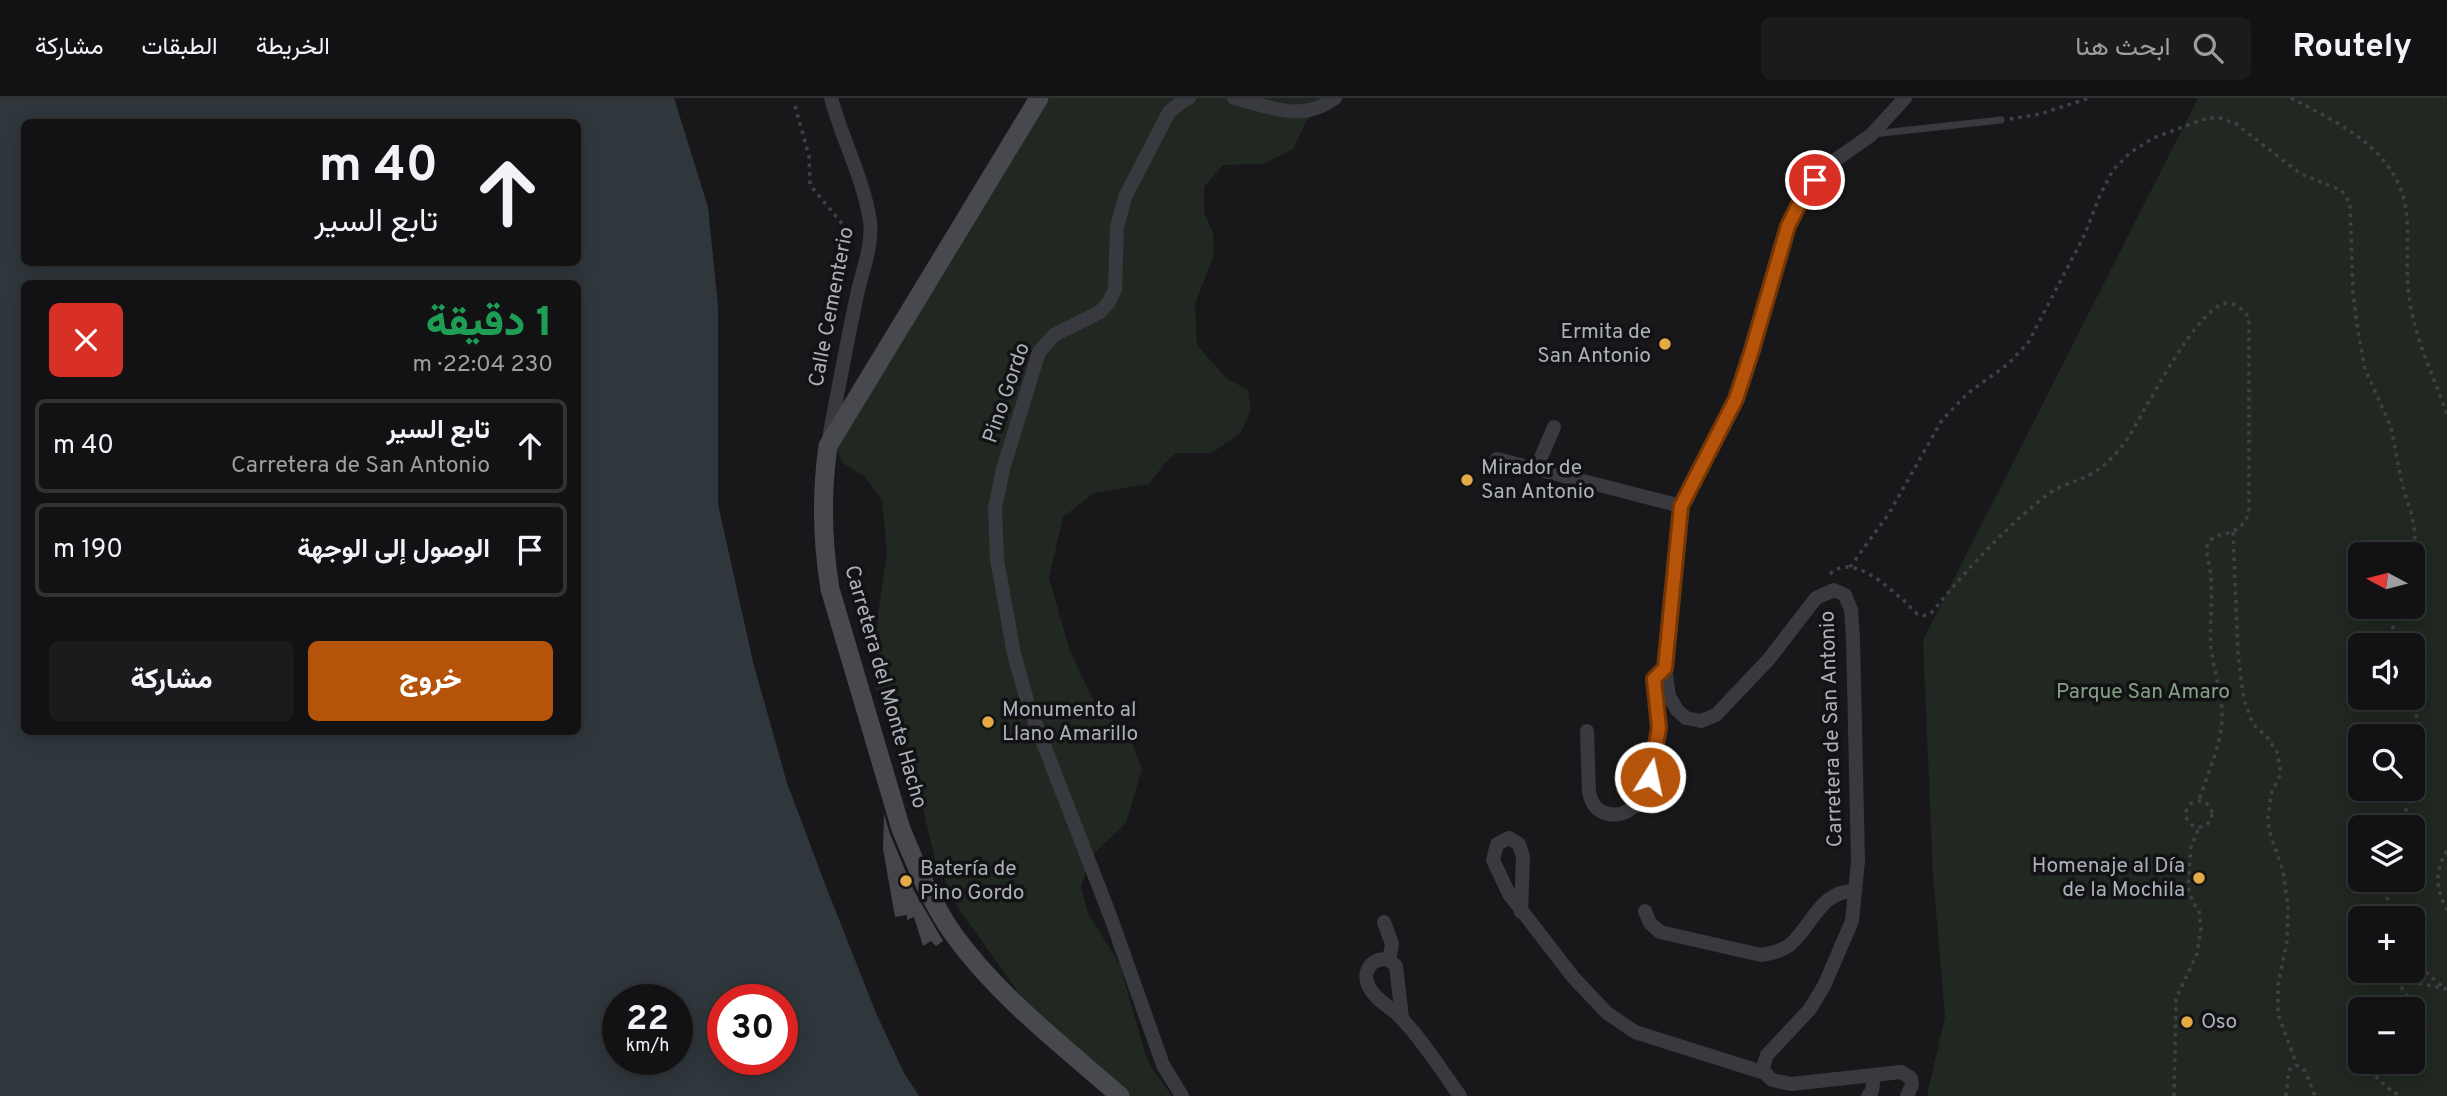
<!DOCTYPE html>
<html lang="ar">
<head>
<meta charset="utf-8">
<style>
  body { margin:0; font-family:Overpass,Vazirmatn,sans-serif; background:#1b1b1d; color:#f1f3f6; direction:rtl; height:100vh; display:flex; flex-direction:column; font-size:26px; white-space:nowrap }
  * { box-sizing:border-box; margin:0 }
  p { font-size:23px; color:#9c9ea0 }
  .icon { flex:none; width:38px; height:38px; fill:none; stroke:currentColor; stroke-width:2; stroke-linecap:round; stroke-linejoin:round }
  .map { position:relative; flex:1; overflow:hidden; direction:ltr }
  .panel { position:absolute; left:21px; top:182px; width:560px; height:455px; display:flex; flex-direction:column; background:#121214; border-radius:10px; box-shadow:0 4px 18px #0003,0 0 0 2px #313234; direction:rtl }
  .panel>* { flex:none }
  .guide { position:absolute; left:21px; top:21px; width:560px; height:147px; border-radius:10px; box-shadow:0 4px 18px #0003,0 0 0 2px #313234; direction:rtl; background:#121214; color:#f1f3f6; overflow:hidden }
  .needle { width:46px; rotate:277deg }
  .buttons { position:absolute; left:2348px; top:444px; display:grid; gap:14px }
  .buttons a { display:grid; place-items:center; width:77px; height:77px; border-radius:10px; background:#121214; box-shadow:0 4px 18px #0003,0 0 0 2px #313234; font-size:35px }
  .speed { position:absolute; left:602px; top:886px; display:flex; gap:14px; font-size:35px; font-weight:700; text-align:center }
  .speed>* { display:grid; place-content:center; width:91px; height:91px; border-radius:50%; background:#121214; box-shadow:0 4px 18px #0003,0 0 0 2px #313234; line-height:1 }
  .speed small { font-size:18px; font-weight:400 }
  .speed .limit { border:10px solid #d22; background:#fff; color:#111 }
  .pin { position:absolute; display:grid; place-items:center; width:60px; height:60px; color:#fff; margin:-30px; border:4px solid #fff; border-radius:50%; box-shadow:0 2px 7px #0007 }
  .me { position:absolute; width:77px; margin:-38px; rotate:10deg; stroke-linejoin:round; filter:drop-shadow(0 0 5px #0008) }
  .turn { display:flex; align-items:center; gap:24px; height:147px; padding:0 28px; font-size:32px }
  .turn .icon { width:91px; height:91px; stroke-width:2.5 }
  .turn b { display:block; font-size:49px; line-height:60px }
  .round { display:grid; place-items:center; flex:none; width:74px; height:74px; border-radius:10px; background:#1b1b1d }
  .overview { display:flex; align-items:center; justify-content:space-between; height:119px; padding:0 28px }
  h1 { font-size:42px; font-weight:800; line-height:52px; color:#1e9e55 }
  .button { display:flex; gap:14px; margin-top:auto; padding:14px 28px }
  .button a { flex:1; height:80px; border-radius:10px; background:#b45309; color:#fff; font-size:28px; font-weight:800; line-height:80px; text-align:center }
  .button a+a { background:#1b1b1d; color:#f1f3f6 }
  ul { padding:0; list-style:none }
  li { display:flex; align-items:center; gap:21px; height:94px; margin:0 14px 10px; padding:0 14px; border:4px solid #313234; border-radius:10px }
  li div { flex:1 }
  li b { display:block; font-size:26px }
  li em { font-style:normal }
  header { display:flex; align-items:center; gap:42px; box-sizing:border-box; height:98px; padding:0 35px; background:#121214; border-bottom:2px solid #313234 }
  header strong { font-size:33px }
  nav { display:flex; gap:38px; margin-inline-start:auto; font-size:24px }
  .search { width:490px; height:63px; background:#1b1b1d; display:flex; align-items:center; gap:18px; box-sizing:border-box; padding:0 24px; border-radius:10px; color:#9c9ea0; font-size:26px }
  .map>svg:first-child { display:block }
</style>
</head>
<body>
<header>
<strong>Routely</strong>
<div class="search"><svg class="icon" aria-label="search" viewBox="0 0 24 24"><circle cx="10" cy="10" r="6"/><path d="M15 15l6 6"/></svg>ابحث هنا</div>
<nav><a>الخريطة</a><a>الطبقات</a><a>مشاركة</a></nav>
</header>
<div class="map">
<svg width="2447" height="998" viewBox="0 0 2447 998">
  <rect width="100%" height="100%" fill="#18181a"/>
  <g fill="#202821" fill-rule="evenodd">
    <polygon points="1030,0 1339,0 1307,22 1293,51 1263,66 1223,67 1204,89 1204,114 1213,135 1214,157 1195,206 1197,247 1226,280 1248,292 1251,312 1241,334 1212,355 1176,355 1165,365 1149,386 1094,395 1063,419 1049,480 1070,553 1096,608 1129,637 1142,671 1126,725 1090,759 1081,789 1088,815 1120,867 1145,955 1153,972 1172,998 1116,998 1028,908 957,808 935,762 921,701 889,615 878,597 872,579 878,517 887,455 882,402 865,379 843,365 835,348 840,315 851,291"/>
    <path d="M 2198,0 L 2447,0 L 2447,998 L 1927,998 L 1945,919 L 1933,777 L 1923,542 ZM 2361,457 L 2413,457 L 2413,509 L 2361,509 ZM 2361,548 L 2413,548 L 2413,600 L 2361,600 ZM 2361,639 L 2413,639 L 2413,691 L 2361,691 ZM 2361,730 L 2413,730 L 2413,782 L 2361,782 ZM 2361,821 L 2413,821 L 2413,873 L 2361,873 ZM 2361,912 L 2413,912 L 2413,964 L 2361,964 Z"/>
  </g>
  <path fill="#2f373d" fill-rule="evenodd" d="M 0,0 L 674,0 L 708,109 L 718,208 L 718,406 L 753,564 L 787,685 L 825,786 L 876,915 L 904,975 L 919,998 L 0,998 ZM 24,24 L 578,24 L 578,164 L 24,164 ZM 24,186 L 578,186 L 578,634 L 24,634 ZM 677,901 L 677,961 L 618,961 L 618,901 ZM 723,901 L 782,901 L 782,961 L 723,961 Z"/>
  <polygon fill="#45464a" points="884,716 890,736 913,791 943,843 936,848 931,843 923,848 914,819 907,822 907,817 895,819 883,751"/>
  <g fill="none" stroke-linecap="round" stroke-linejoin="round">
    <g stroke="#3f4146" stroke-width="3.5" stroke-dasharray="3.5 5" stroke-linecap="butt">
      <path d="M 2291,0 C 2342,27 2402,54 2407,120 C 2409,148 2405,176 2410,205 C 2416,242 2434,280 2447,316"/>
      <polyline points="795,8 809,58 810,87 843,127 849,160"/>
      <polyline points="2010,21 2040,16 2089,0"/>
      <polyline points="2233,434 2238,557 2244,602 2253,626 2267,639 2277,654 2280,669 2280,677 2271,696 2268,719 2269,732 2283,773 2288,809 2287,843 2278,887 2278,916 2297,967 2305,973 2315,998"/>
      <polyline points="1850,469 1888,417 1942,322 1968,295 2008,266 2028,245 2085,136 2100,97 2113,72 2131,54 2153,40 2201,22 2217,19 2236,26 2301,76 2341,92 2350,105 2353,195 2358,233 2365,271 2391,329 2402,386 2412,418 2415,435 2413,470"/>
      <path d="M 1830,476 C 1852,455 1885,487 1903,502 C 1909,506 1913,515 1920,517 C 1925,518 1926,517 1931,515 C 1966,473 2003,431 2047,397 C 2058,388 2073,385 2085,379 C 2103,371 2117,356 2128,340 C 2144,315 2199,204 2228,205 C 2238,206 2244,213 2249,220 L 2249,414 C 2239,445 2211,429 2207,449 C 2206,458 2211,471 2211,481 C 2213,504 2209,528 2211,551 C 2214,572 2221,593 2222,614 C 2223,644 2208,674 2199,702"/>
      <polyline points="2393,548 2393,523 2399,509"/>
      <polyline points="2411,600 2425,645 2413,688"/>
      <circle cx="2199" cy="716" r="13"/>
      <polyline points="2401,730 2412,691"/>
      <path d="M 2447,753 C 2434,773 2436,792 2447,812"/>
      <polyline points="2388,782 2387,798 2390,821"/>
      <polyline points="2413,863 2443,889"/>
      <polyline points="2413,934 2424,933 2426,927 2400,887 2399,881 2405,878 2417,885 2447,891"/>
      <polyline points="2361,948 2350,913 2351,906 2356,902 2363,902 2372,912"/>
      <path d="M 2366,964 C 2375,980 2385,989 2400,998"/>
      <polyline points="2174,998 2176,901 2197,856 2201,830 2199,812 2193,805 2188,789 2191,749 2199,730"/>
      <polyline points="2286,998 2289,972 2297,967"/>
    </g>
    <polyline stroke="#393a3f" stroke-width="7" points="1873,36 2001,22"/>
    <g stroke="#393a3f" stroke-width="14">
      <path d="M 1234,0 C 1271,9 1302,25 1335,0"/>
      <polyline points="1905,0 1871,37 1834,63 1815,82 1800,104 1788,128 1779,153 1752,252 1736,301 1681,408 1665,570 1669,598 1677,612 1686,620 1701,623 1716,617 1769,561 1816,500 1834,492 1845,497 1851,512 1853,540 1858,763 1852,823 1824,888 1810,911 1767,957 1763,969 1765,975 1772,982 1791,986 1901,974 1911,980 1912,987 1907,998"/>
      <path d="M 829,340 C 838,292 847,244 857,197 C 862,173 873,148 870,123 C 864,82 842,41 831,0"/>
      <polyline points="1497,361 1681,408"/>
      <polyline points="1536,371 1554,329"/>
      <path d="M 1587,633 L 1589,694 C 1591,704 1595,712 1605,715 C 1648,729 1661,646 1659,619 C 1658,606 1653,594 1655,581 L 1665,570"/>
      <path d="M 1645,813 L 1650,825 L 1660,834 L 1761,857 C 1772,855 1783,853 1792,845 C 1813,825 1822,792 1855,793"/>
      <polyline points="1521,814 1523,759 1519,746 1509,740 1497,746 1493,762 1509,796 1573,879 1607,915 1635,934 1765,975"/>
      <polyline points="1384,824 1392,846 1389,862"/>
      <path d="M 1402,920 L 1396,868 L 1389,862 C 1372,858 1361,874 1369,889 C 1375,902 1391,909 1400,919 C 1423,942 1441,972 1460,998"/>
      <polyline points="1182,998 1163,967 1111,820 1028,606 1014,556 997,461 995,410 1003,371 1039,254 1054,237 1100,214 1109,204 1115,191 1117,129 1125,99 1169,14 1183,3 1189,0"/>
      <polyline points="1868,998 1872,993 1874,978"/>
    </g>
    <path stroke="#47494e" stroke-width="19" d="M 1039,0 L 828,348 C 821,397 822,442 830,491 L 901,731 C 916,767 931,805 954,837 C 999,899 1062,947 1120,998"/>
  </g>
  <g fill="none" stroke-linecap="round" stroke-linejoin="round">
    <defs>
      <polyline id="route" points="1650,679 1659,630 1654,581 1665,570 1681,408 1736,301 1752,252 1788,128 1800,104 1815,82"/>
    </defs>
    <use href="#route" stroke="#753606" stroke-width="18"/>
    <use href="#route" stroke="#b45309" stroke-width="12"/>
  </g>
  <g fill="#e4aa46" stroke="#131315" stroke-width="2.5">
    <circle cx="1665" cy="246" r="7"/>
    <circle cx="1467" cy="382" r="7"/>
    <circle cx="988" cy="624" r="7"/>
    <circle cx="2199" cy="780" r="7"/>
    <circle cx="906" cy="783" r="7"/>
    <circle cx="2187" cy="924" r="7"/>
  </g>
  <g text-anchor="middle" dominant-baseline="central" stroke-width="7" stroke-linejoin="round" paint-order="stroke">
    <g font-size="21" fill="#abb0b9" stroke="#131315">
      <text transform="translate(832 209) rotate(-79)">Calle Cementerio</text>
      <text transform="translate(1007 295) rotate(-71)">Pino Gordo</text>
      <text transform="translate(885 589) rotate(74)">Carretera del Monte Hacho</text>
      <text transform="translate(1832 631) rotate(-92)">Carretera de San Antonio</text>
    </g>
    <g font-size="21" fill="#abb0b9" stroke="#131315" text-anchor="start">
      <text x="1651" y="234" text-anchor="end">Ermita de<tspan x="1651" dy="24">San Antonio</tspan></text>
      <text x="1481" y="370">Mirador de<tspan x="1481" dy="24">San Antonio</tspan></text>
      <text x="1002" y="612">Monumento al<tspan x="1002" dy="24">Llano Amarillo</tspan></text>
      <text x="2185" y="768" text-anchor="end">Homenaje al Día<tspan x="2185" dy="24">de la Mochila</tspan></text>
      <text x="920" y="771">Batería de<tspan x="920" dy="24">Pino Gordo</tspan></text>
      <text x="2201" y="924">Oso</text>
    </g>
    <g font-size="21" fill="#84a285" stroke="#131315">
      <text x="2143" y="594">Parque San Amaro</text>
    </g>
  </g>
</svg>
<div class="buttons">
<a><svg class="needle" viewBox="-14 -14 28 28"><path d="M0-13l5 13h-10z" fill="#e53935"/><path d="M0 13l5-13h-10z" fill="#9c9ea0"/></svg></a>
<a><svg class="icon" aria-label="sound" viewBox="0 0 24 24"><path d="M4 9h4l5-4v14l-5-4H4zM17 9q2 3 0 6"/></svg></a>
<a><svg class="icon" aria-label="search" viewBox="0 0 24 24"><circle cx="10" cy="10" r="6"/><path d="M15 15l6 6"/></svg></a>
<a><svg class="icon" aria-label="layers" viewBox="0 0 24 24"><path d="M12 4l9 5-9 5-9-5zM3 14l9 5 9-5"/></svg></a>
<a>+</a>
<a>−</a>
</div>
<div class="speed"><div>22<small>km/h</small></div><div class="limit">30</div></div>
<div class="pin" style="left:1815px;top:82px;background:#d93025"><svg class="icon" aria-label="arrive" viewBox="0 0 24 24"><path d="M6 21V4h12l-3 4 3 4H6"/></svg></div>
<svg class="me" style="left:1650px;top:679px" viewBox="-20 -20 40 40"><circle r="17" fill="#b45309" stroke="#fff" stroke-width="3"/><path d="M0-11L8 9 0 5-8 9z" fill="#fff"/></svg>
<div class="guide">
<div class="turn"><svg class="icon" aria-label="ahead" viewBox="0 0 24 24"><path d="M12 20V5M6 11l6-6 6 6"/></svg><div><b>40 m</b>تابع السير</div></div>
</div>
<section class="panel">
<div class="overview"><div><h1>1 دقيقة</h1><p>230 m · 22:04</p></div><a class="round" style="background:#d93025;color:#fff"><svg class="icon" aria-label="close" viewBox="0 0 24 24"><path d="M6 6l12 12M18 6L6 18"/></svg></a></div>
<ul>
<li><svg class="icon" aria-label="ahead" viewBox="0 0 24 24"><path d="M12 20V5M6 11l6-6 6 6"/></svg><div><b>تابع السير</b><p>Carretera de San Antonio</p></div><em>40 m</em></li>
<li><svg class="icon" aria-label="arrive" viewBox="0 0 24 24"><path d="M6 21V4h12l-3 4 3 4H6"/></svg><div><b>الوصول إلى الوجهة</b></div><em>190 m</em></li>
</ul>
<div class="button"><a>خروج</a><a>مشاركة</a></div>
</section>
</div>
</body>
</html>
